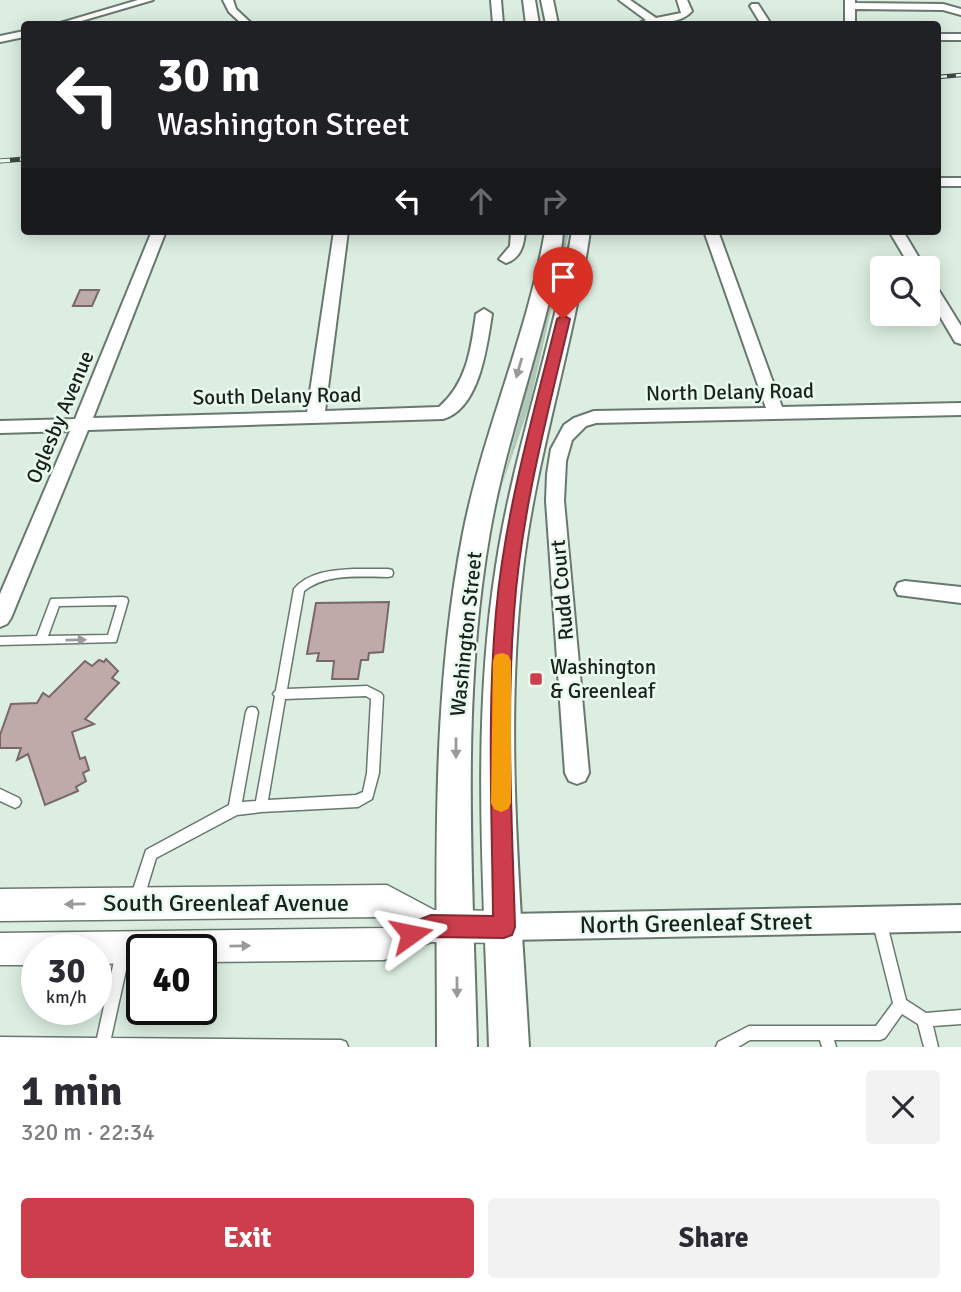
<!DOCTYPE html>
<html lang="en">
<head>
<meta charset="utf-8">
<style>
  body { margin:0; font-family:Signika,sans-serif; background:#f2f2f3; color:#2b2b33; height:100vh; display:flex; flex-direction:column; font-size:26px; white-space:nowrap }
  * { box-sizing:border-box; margin:0 }
  p { font-size:23px; color:#7c7c81 }
  .icon { flex:none; width:38px; height:38px; fill:none; stroke:currentColor; stroke-width:2; stroke-linecap:round; stroke-linejoin:round }
  .map { position:relative; height:1047px; overflow:hidden }
  .panel { display:flex; flex-direction:column; background:#fff; flex:1 }
  .panel>* { flex:none }
  .banner { position:absolute; left:21px; top:21px; width:920px; height:214px; border-radius:7px; box-shadow:0 4px 18px #0003; background:#202124; color:#fff; overflow:hidden }
  .fabs { position:absolute; left:870px; top:256px; display:grid; gap:14px }
  .fabs a { display:grid; place-items:center; width:70px; height:70px; border-radius:7px; background:#fff; box-shadow:0 4px 18px #0003; font-size:35px }
  .speed { position:absolute; left:21px; top:934px; display:flex; gap:14px; font-size:35px; font-weight:700; text-align:center }
  .speed>* { display:grid; place-content:center; width:91px; height:91px; border-radius:50%; background:#fff; box-shadow:0 4px 18px #0003; line-height:1 }
  .speed small { font-size:18px; font-weight:400 }
  .speed .limit { border:4px solid #111; border-radius:10px; background:#fff; color:#111 }
  .pin { position:absolute; display:grid; place-items:center; width:60px; height:60px; color:#fff; margin:-72px -30px; border-radius:50% 50% 50% 0; rotate:-45deg; box-shadow:0 0 7px #0007 }
  .pin .icon { rotate:45deg }
  .me { position:absolute; width:77px; margin:-38px; rotate:78deg; stroke-linejoin:round; filter:drop-shadow(0 0 5px #0008) }
  .turn { display:flex; align-items:center; gap:24px; height:147px; padding:0 21px; font-size:32px }
  .turn .icon { width:91px; height:91px; stroke-width:2.5 }
  .turn b { display:block; font-size:49px; line-height:60px }
  .lanes { display:flex; align-items:center; height:66px; padding:0 21px; background:#0003; justify-content:center; gap:35px; direction:ltr }
  .lanes .off { opacity:.35 }
  .round { display:grid; place-items:center; flex:none; width:74px; height:74px; border-radius:7px; background:#f2f2f3 }
  .overview { display:flex; align-items:center; justify-content:space-between; height:119px; padding:0 21px }
  h1 { font-size:42px; font-weight:700; line-height:52px }
  .cta { display:flex; gap:14px; margin-top:auto; padding:14px 21px }
  .cta a { flex:1; height:80px; border-radius:7px; background:#ce3d4c; color:#fff; font-size:28px; font-weight:700; line-height:80px; text-align:center }
  .cta a+a { background:#f2f2f3; color:#2b2b33 }
  .map>svg:first-child { display:block }
</style>
</head>
<body>
<div class="map">
<svg width="961" height="1047" viewBox="0 0 961 1047">
  <rect width="100%" height="100%" fill="#dceee2"/>
  <polygon fill="#b0c8b8" points="565,231 569,232 529,407 502,485 550,301"/>
  <g fill="#bfaaaa" stroke="#7a6767" stroke-width="2">
    <polygon points="80,290 99,290 92,306 73,306"/>
    <polygon points="389,602 383,652 369,653 368,660 361,660 358,679 332,679 334,661 317,661 319,653 307,654 316,603"/>
    <polygon points="106,659 118,671 112,678 119,683 85,719 94,724 72,732 80,759 85,757 89,770 83,773 86,781 76,787 78,791 45,805 28,754 17,760 21,748 0,748 0,735 11,704 37,703 43,693 49,697 85,661 92,666 99,660 104,662"/>
  </g>
  <g fill="none" stroke-linecap="round" stroke-linejoin="round">
    <defs>
      <g id="service">
        <path d="M 353,569 L 388,569 L 392,570 L 393,573 L 392,576 L 388,577 C 360,577 327,573 304,591 L 287,689 L 367,686 L 381,693 L 383,696 L 379,773 L 372,799 L 358,807 L 261,812 L 237,815 L 156,858 L 142,904 L 137,906 L 132,904 L 130,899 L 146,850 L 229,805 L 246,712 L 248,708 L 252,707 L 256,708 L 258,712 L 242,802 L 256,801 L 275,696 L 273,694 L 276,690 L 294,589 C 308,572 333,570 353,569 ZM 366,696 L 371,699 L 367,773 L 363,792 L 356,795 L 268,800 L 285,699 Z"/>
        <path d="M 123,597 L 127,598 L 128,601 L 116,642 L 0,645 L 0,637 L 37,636 L 51,599 ZM 117,605 L 108,635 L 48,636 L 59,606 Z"/>
        <polygon points="0,789 19,798 21,802 19,806 15,808 0,801"/>
        <polygon points="879,913 884,915 886,920 906,1000 926,1013 961,1010 961,1024 933,1026 938,1047 924,1047 918,1024 902,1014 885,1038 880,1040 834,1040 836,1047 822,1047 820,1040 750,1040 738,1047 716,1047 718,1042 749,1026 876,1026 893,1003 872,920 874,915"/>
        <polygon points="123,945 128,947 130,952 111,1038 341,1040 346,1042 348,1047 0,1047 0,1037 97,1038 116,952 118,947"/>
      </g>
      <g id="minor">
        <polygon points="138,0 153,0 71,24 57,24"/>
        <polygon points="223,0 233,0 236,9 252,24 242,24 229,12"/>
        <polygon points="491,0 501,0 503,24 493,24"/>
        <path d="M 619,0 L 630,0 L 656,18 L 681,13 L 677,0 L 687,0 L 692,11 C 682,24 653,24 637,24 L 646,20 Z"/>
        <polygon points="845,0 855,0 855,3 943,4 961,9 961,15 943,10 855,9 855,24 845,24"/>
        <polygon points="752,4 758,4 771,24 761,24 750,6"/>
        <polygon points="24,31 24,37 0,42 0,36"/>
        <rect x="938" y="34" width="23" height="6"/>
        <rect x="938" y="178" width="23" height="8"/>
        <path d="M 152,231 L 166,231 L 93,418 L 307,412 L 334,231 L 348,231 L 325,411 L 439,407 C 467,383 471,349 476,314 L 484,309 L 492,314 C 487,345 480,409 443,419 L 88,430 L 11,618 L 7,624 L 0,627 L 0,594 L 70,431 L 0,433 L 0,421 L 75,419 Z"/>
        <path d="M 511,231 L 525,231 C 524,245 521,258 506,263 L 499,259 L 510,246 Z"/>
        <polygon points="704,231 718,231 782,407 961,403 961,415 596,423 586,426 572,440 566,461 564,501 589,773 585,781 577,784 569,781 565,773 546,501 547,474 551,449 564,425 574,418 594,411 766,408"/>
        <polygon points="889,231 903,231 925,268 911,268"/>
        <polygon points="928,280 933,281 961,326 961,344 955,342 928,296"/>
        <polygon points="905,581 961,587 961,603 898,595 895,589 898,583"/>
        <polygon points="961,905 961,931 504,940 494,937 491,927 494,917 504,914"/>
      </g>
      <polygon id="tertiary" points="387,885 434,910 504,911 515,916 520,927 515,938 504,943 431,942 384,960 201,962 201,950 142,950 142,963 96,964 96,950 37,950 37,965 0,965 0,933 384,928 396,923 384,917 0,921 0,889"/>
      <g id="secondary">
        <polygon points="523,0 535,0 539,24 526,24"/>
        <polygon points="541,0 553,0 558,24 546,24"/>
        <path d="M 545,231 L 563,231 L 562,243 C 544,341 507,434 490,532 C 460,702 473,876 477,1047 L 437,1047 C 437,876 430,702 463,533 C 483,431 528,333 545,231 Z"/>
        <path d="M 572,231 L 590,231 C 574,345 536,455 523,569 C 504,728 520,888 529,1047 L 489,1047 C 484,887 471,725 496,566 C 513,453 553,344 572,231 Z"/>
      </g>
    </defs>
    <use href="#service" stroke="#69786e" stroke-width="3"/>
    <use href="#minor" stroke="#69786e" stroke-width="4"/>
    <use href="#tertiary" stroke="#69786e" stroke-width="3"/>
    <use href="#secondary" stroke="#69786e" stroke-width="4"/>
    <use href="#service" fill="#fff" fill-rule="evenodd"/>
    <use href="#minor" fill="#fff" fill-rule="evenodd"/>
    <use href="#tertiary" fill="#fff" fill-rule="evenodd"/>
    <use href="#secondary" fill="#fff" fill-rule="evenodd"/>
    <defs>
      <polyline id="rail-far1" points="938,77 961,75"/>
      <polyline id="rail" points="0,161 24,159"/>
    </defs>
    <use href="#rail-far1" stroke="#3f4742" stroke-width="4.5"/>
    <use href="#rail" stroke="#3f4742" stroke-width="5"/>
    <use href="#rail-far1" stroke="#e9fbef" stroke-width="2.5" stroke-dasharray="9" stroke-linecap="butt"/>
    <use href="#rail" stroke="#e9fbef" stroke-width="3.5" stroke-dasharray="10" stroke-linecap="butt"/>
  </g>
  <defs><path id="oneway-solid" d="M-6-.8H1V-3.2L6.5 0L1 3.2V.8H-6Z" transform="scale(1.75)"/></defs>
  <g fill="#989b99">
    <use href="#oneway-solid" transform="translate(519 368) rotate(106)"/>
    <use href="#oneway-solid" transform="translate(76 640) rotate(-1)"/>
    <use href="#oneway-solid" transform="translate(456 748) rotate(90)"/>
    <use href="#oneway-solid" transform="translate(75 904) rotate(179)"/>
    <use href="#oneway-solid" transform="translate(240 946) rotate(-1)"/>
    <use href="#oneway-solid" transform="translate(457 987) rotate(90)"/>
  </g>
  <path fill="#ce3d4c" stroke="#862831" stroke-width="2" d="M 563,315 L 570,319 C 547,416 521,513 514,613 C 506,717 512,822 515,927 L 512,935 L 504,938 L 431,937 L 411,945 L 403,942 L 400,934 L 403,926 L 431,915 L 493,916 C 492,815 487,713 496,612 C 505,512 533,416 557,319 Z"/>
  <polygon fill="#f59e0b" points="502,653 508,655 511,661 511,803 508,809 501,812 494,809 491,803 493,661 495,655"/>
  <rect fill="#ce3d4c" stroke="#e9fbef" stroke-width="2.5" x="529" y="672" width="14" height="14" rx="3.5"/>
  <g text-anchor="middle" dominant-baseline="central" stroke-width="5" stroke-linejoin="round" paint-order="stroke">
    <g font-size="21" fill="#1a201c" stroke="#e9fbef">
      <text transform="translate(730 392) rotate(-1)">North Delany Road</text>
      <text transform="translate(277 396) rotate(-1)">South Delany Road</text>
      <text transform="translate(60 417) rotate(-67)">Oglesby Avenue</text>
      <text transform="translate(562 590) rotate(-95)">Rudd Court</text>
      <text transform="translate(466 634) rotate(-84)">Washington Street</text>
    </g>
    <g font-size="21" fill="#1a201c" stroke="#e9fbef" text-anchor="start">
      <text x="550" y="667">Washington<tspan x="550" dy="24">&amp; Greenleaf</tspan></text>
    </g>
    <g font-size="24" fill="#1a201c" stroke="#e9fbef">
      <text x="226" y="903">South Greenleaf Avenue</text>
      <text transform="translate(696 923) rotate(-1)">North Greenleaf Street</text>
    </g>
  </g>
</svg>
<div class="fabs">
<a><svg class="icon" aria-label="search" viewBox="0 0 24 24"><circle cx="10" cy="10" r="6"/><path d="M15 15l6 6"/></svg></a>
</div>
<div class="speed"><div>30<small>km/h</small></div><div class="limit">40</div></div>
<div class="pin" style="left:563px;top:319px;background:#d93025"><svg class="icon" aria-label="arrive" viewBox="0 0 24 24"><path d="M6 21V4h12l-3 4 3 4H6"/></svg></div>
<svg class="me" style="left:411px;top:934px" viewBox="-20 -20 40 40"><path d="M0-17L14 15 0 8-14 15z" fill="#ce3d4c" stroke="#fff" stroke-width="4"/></svg>
<div class="banner">
<div class="turn"><svg class="icon" aria-label="left" viewBox="0 0 24 24"><path d="M17 20v-9H6M10 6l-5 5 5 5"/></svg><div><b>30 m</b>Washington Street</div></div>
<div class="lanes"><svg class="icon" aria-label="left" viewBox="0 0 24 24"><path d="M17 20v-9H6M10 6l-5 5 5 5"/></svg><svg class="icon off" aria-label="ahead" viewBox="0 0 24 24"><path d="M12 20V5M6 11l6-6 6 6"/></svg><svg class="icon off" aria-label="right" viewBox="0 0 24 24"><path d="M7 20v-9h11M14 6l5 5-5 5"/></svg></div>
</div>
</div>
<section class="panel">
<div class="overview"><div><h1>1 min</h1><p>320 m · 22:34</p></div><a class="round"><svg class="icon" aria-label="close" viewBox="0 0 24 24"><path d="M6 6l12 12M18 6L6 18"/></svg></a></div>
<div class="cta"><a>Exit</a><a>Share</a></div>
</section>
</body>
</html>
